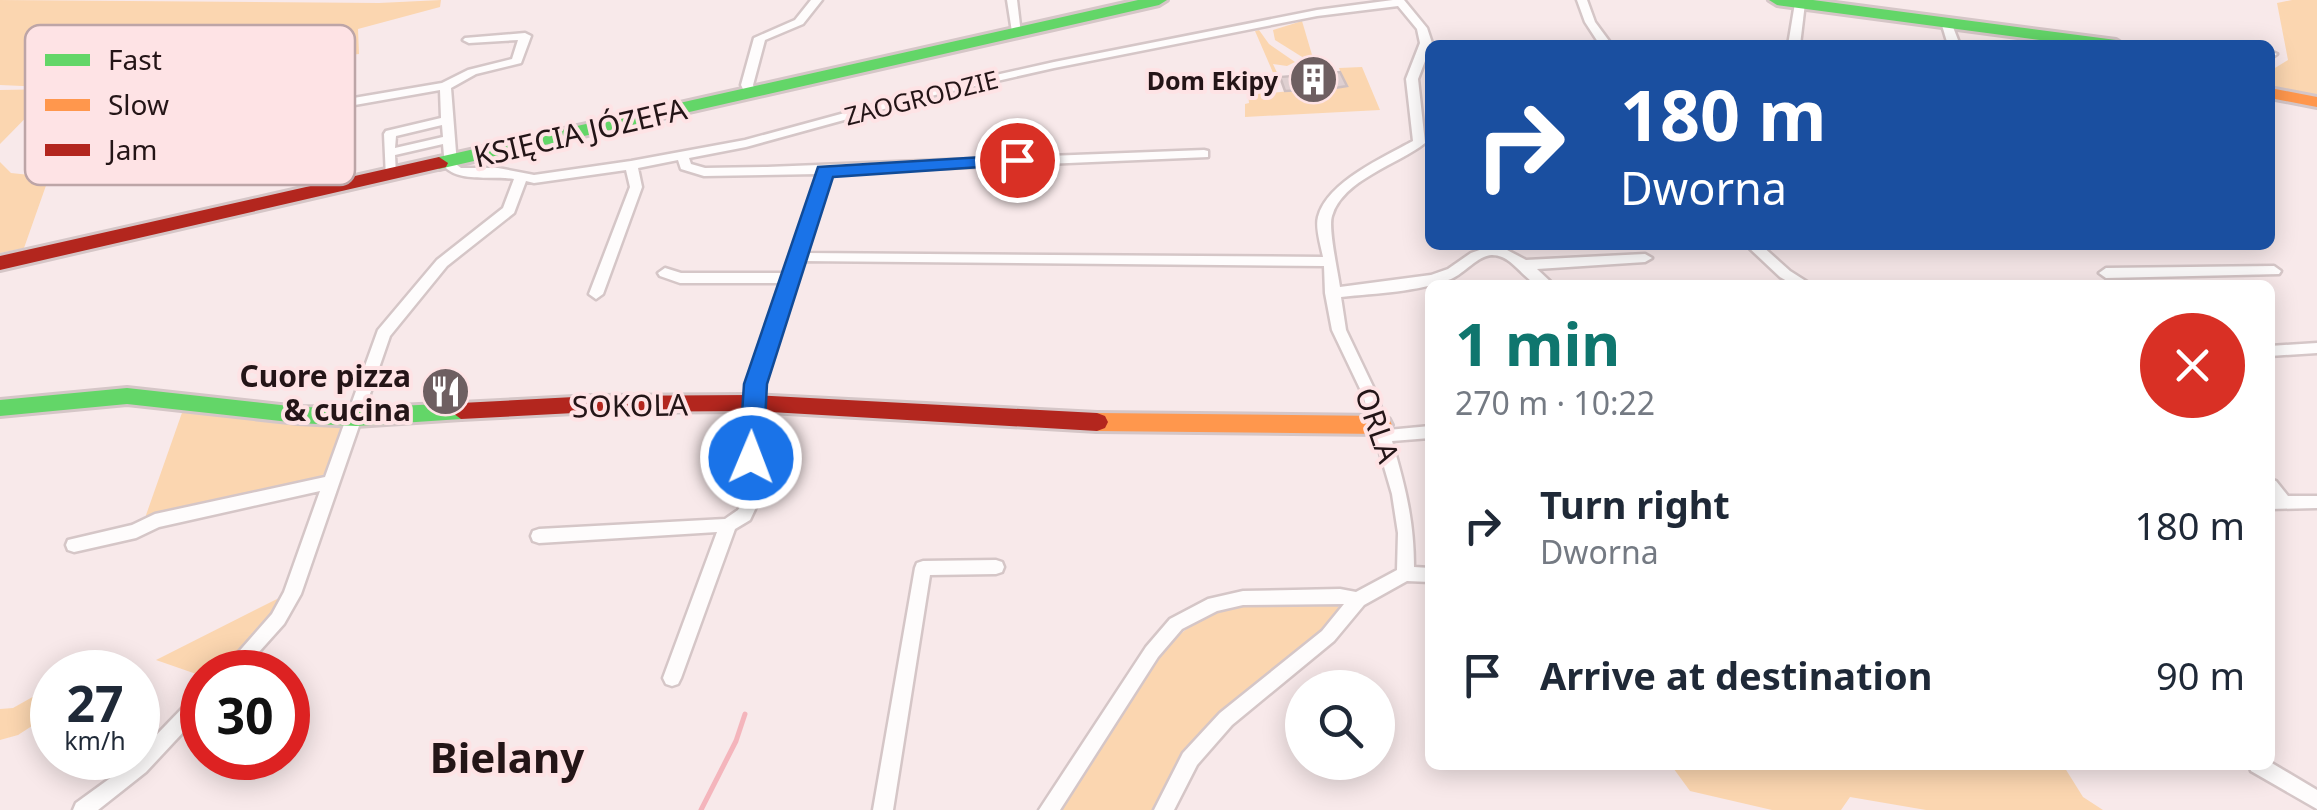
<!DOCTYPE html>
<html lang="en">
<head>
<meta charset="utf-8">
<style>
  body { margin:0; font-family:"Noto Sans",sans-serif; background:#f6f6f7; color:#1f2937; height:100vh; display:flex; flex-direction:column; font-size:38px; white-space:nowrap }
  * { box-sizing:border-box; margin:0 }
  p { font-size:32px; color:#747a83 }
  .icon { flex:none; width:55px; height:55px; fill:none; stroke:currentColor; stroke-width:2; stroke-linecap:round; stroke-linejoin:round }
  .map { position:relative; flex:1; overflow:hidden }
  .sheet { position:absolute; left:1425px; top:280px; width:850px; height:490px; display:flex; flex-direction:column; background:#fff; border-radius:15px; box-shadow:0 5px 25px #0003 }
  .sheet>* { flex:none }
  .top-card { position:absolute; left:1425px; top:40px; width:850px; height:210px; border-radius:15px; box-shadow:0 5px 25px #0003; background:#1a4fa0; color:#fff; overflow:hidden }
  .tools { position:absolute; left:1285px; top:670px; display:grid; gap:20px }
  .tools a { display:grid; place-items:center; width:110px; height:110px; border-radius:50%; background:#fff; box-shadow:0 5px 25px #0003; font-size:50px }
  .speed { position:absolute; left:30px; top:650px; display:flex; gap:20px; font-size:50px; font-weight:700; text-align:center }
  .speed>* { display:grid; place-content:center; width:130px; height:130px; border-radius:50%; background:#fff; box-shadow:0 5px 25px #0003; line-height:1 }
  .speed small { font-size:25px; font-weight:400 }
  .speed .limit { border:15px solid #d22; background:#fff; color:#111 }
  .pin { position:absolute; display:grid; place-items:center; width:85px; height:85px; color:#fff; margin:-42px; border:5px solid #fff; border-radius:50%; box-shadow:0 2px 10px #0007 }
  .me { position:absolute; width:110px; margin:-55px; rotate:1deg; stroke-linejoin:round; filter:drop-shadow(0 0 8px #0008) }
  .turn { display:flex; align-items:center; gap:35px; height:210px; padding:0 30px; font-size:45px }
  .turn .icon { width:130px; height:130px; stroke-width:2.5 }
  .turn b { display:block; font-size:70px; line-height:85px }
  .round { display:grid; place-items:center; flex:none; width:105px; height:105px; border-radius:52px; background:#f6f6f7 }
  .head { display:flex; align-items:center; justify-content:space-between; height:170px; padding:0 30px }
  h1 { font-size:60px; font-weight:700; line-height:75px; color:#0f766e }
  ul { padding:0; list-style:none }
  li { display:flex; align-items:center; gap:30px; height:150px; padding:0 30px }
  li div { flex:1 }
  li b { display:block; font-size:38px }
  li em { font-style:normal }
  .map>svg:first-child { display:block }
</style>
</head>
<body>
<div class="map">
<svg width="2317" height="810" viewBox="0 0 2317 810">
  <rect width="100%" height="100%" fill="#f8e9ea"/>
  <g fill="#fbd6b0">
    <polygon points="0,0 379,3 441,0 440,7 358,29 359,54 314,59 311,44 248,53 180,81 68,88 0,85"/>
    <polygon points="2292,0 2317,0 2317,96 2270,87 2270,71 2288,60 2277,3"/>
    <polygon points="1302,21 1315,65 1275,40 1273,30"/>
    <polygon points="1259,30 1269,44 1295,62 1287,66 1273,64 1281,81 1266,83 1269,93 1302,90 1304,93 1346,86 1339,68 1362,67 1380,110 1245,117 1245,104 1249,103 1246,76 1274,75 1255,31"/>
    <polygon points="54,89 0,144 0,90"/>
    <polygon points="0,162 11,173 49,177 24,248 0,253"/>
    <polygon points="184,407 345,423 328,471 312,483 145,518"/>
    <polygon points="285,595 255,639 225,672 202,672 202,676 156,660"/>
    <path d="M 1329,601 L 1337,603 L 1339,610 C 1284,678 1183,726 1154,810 L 1058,810 C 1094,753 1151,637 1214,613 C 1248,600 1293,604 1329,601 Z"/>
    <polygon points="52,686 52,713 18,735 0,740 0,709 13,708"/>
    <polygon points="1671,765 2063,765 2083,797 2103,810 1926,810 1850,797 1841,810 1772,810 1690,791"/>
  </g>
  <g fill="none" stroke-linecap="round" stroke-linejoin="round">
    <polyline stroke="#f4b5bc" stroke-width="5" points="701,810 736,741 745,714"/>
  </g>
  <polygon fill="#dfd0d1" stroke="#cebfc0" stroke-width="2.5" points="1340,72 1347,86 1304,93 1302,90 1285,91 1280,77"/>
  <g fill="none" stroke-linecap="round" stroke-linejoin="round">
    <defs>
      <g id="street">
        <polygon points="811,0 822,0 803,24 765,40 753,85 756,93 750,96 746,95 741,85 754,38 795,20"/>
        <polygon points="1007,0 1017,0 1021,34 1012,32"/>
        <path d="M 1393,0 L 1404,0 L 1427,28 L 1432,43 L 1418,79 L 1425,143 C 1399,164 1342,180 1332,216 C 1328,228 1338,272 1340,287 L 1431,275 L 1448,269 L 1471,253 L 1488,247 L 1507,250 L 1526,260 L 1645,254 L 1652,258 L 1645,262 L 1537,269 L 1554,285 C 1553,285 1539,285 1538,285 C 1522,278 1512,255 1492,255 C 1477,256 1465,273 1451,279 C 1417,292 1378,293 1341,297 L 1346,330 L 1377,395 L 1388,430 L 1430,426 L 1430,438 L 1392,441 C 1405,486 1414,520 1414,567 L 1430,568 L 1430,582 L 1407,581 L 1364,605 L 1334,641 L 1232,725 L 1197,765 L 1174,810 L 1154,810 L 1183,753 L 1220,713 L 1322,631 L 1344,604 L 1243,605 L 1217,611 L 1182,629 L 1158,657 L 1060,810 L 1039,810 L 1146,647 L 1170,619 L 1208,599 L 1243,591 L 1340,589 L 1356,592 L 1397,570 L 1398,533 L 1392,494 L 1363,395 L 1332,330 L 1325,293 L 1324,266 L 802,261 L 762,384 L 757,505 L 750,520 L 735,529 L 681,678 L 678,684 L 672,686 L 666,684 L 663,678 L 717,532 L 539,543 L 533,541 L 531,536 L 533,531 L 539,529 L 725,519 L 738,510 L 741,505 L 748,384 L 782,283 L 680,283 L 660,276 L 658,273 L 665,268 L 681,273 L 785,273 L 818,174 L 704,176 L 681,169 L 678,160 L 638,168 L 642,187 L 603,294 L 596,299 L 589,294 L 630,187 L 626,170 L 534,183 L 526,181 L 514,213 L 447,266 L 390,336 L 301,594 L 284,624 L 241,672 L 221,672 L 272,614 L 284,592 L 320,491 L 159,527 L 136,538 L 74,552 L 68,550 L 66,545 L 68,540 L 132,525 L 155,514 L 325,477 L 378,330 L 437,260 L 503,208 L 514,179 C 492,175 461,183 445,167 L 443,144 L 395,155 L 396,175 L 390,179 L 386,178 L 384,134 L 386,131 L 441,118 L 440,90 L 275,119 L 271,118 L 271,112 L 442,83 L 468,70 L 512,59 L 518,40 L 469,43 L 463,40 L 465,38 L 525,33 L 531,36 L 521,63 L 476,74 L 451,88 L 457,165 L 461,168 L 498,168 L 534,175 L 631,161 L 745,140 L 929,90 L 1054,62 L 1317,10 ZM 1398,6 L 1417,29 L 1420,43 L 1406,79 L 1413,141 C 1384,157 1327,182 1318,217 C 1315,228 1321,246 1323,257 L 805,253 L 831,173 L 1208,157 L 1208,151 L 1204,150 L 767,167 L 705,168 L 691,164 L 689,158 L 746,147 L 935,95 L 1054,68 L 1317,16 ZM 442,125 L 443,137 L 395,148 L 396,136 Z"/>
        <polygon points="1577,0 1587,0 1595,22 1612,45 1600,45 1585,22"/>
        <polygon points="1801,0 1805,3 1800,45 1788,45 1795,3"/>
        <polygon points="1946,19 1951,22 1960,45 1948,45 1941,22"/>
        <polygon points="2270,51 2277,54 2270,59"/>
        <polygon points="1746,245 1761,245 1790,271 1812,285 1794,285 1780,277"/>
        <polygon points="2274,266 2281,271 2279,274 2106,278 2099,273 2106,268"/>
        <polygon points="2317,343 2317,353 2270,356 2270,346"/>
        <polygon points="2270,479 2276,481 2288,496 2317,496 2317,508 2270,509"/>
        <polygon points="996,560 1002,562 1004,567 1002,572 996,574 930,575 893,810 873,810 915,568 917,563 923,561"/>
        <polygon points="202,692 202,712 146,772 98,810 73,810 76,803 138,758 138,754 196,694"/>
        <polygon points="2270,762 2317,790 2317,809 2251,771 2249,765 2270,765"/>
      </g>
      <g id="fast">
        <polygon points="1138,0 1167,0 1159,5 439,169 430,163 439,157"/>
        <polygon points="1769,0 1813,0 2116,40 2124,45 2078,45 1777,5"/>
        <polygon points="127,388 298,407 356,408 461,403 472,411 461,419 356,426 298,423 127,404 0,416 0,400"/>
      </g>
      <g id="slow">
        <polygon points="2270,88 2317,97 2317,107 2270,98"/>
        <polygon points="1097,413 1381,416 1389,419 1392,425 1389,431 1381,434 1097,431 1089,428 1086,422 1089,416"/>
      </g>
      <g id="jam">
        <polygon points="439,157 448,163 446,167 0,270 0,256"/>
        <polygon points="752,395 1097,413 1105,416 1108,422 1105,428 1097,431 752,411 593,412 461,419 450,411 461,403 593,396"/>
      </g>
    </defs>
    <use href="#street" stroke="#d5c6c7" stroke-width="5"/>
    <use href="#fast" stroke="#d5c6c7" stroke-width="6"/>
    <use href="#slow" stroke="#d5c6c7" stroke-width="6"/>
    <use href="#jam" stroke="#d5c6c7" stroke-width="6"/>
    <use href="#street" fill="#fefcfc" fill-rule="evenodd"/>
    <use href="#fast" fill="#63d668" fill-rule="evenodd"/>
    <use href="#slow" fill="#ff974d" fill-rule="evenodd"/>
    <use href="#jam" fill="#b3261e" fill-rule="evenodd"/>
  </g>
  <polygon fill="#1a73e8" stroke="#114b97" stroke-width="2.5" points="1017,155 1026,160 1024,164 833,177 767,384 763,458 759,465 743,465 739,458 744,384 818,167"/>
  <defs>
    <symbol id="building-disc" viewBox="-11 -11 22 22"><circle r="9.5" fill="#6e5f61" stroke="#fee3e5"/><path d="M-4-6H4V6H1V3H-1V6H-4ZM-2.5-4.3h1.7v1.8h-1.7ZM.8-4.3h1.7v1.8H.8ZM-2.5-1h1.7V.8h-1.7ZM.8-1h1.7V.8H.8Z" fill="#fff"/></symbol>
    <symbol id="restaurant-disc" viewBox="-11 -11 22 22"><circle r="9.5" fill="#6e5f61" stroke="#fee3e5"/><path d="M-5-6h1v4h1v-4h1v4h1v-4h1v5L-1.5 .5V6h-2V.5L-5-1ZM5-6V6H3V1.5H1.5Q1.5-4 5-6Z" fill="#fff"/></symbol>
  </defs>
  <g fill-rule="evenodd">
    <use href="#building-disc" x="1286" y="52" width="55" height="55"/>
    <use href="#restaurant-disc" x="418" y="364" width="55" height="55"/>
  </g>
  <g text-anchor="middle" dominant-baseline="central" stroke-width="8" stroke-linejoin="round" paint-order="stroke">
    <g font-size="25" font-weight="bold" fill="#241517" stroke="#fee3e5" text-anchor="end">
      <text x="1278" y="80">Dom Ekipy</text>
    </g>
    <g font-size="25" fill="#241517" stroke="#fee3e5">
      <text transform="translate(921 97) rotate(-14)">ZAOGRODZIE</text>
    </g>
    <g font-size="30" fill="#241517" stroke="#fee3e5">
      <text transform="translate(580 132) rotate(-13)">KSIĘCIA JÓZEFA</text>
      <text transform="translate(630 405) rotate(-1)">SOKOLA</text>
      <text transform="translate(1378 425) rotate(71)">ORLA</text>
    </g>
    <g font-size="30" font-weight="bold" fill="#241517" stroke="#fee3e5" text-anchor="end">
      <text x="411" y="375">Cuore pizza<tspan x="411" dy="34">&amp; cucina</tspan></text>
    </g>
    <g font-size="42" font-weight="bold" fill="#241517" stroke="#fee3e5">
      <text x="507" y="756">Bielany</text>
    </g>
  </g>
  <rect x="25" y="25" width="330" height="160" rx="15" fill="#fee3e5" stroke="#bda5a7" stroke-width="2.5"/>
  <rect x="45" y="54" width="45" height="12" fill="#63d668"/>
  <rect x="45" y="99" width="45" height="12" fill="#ff974d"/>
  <rect x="45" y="144" width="45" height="12" fill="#b3261e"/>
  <g font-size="28" fill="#241517">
    <text x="108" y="70">Fast</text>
    <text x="108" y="115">Slow</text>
    <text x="108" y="160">Jam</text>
  </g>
</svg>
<div class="tools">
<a><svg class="icon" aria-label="search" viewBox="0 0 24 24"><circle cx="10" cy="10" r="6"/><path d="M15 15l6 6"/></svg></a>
</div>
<div class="speed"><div>27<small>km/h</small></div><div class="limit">30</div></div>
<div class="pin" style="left:1017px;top:160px;background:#d93025"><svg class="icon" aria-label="arrive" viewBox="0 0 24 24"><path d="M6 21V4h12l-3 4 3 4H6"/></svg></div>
<svg class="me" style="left:751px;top:458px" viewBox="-20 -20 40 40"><circle r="17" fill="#1a73e8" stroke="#fff" stroke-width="3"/><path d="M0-11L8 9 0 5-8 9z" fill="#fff"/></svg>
<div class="top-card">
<div class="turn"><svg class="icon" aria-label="right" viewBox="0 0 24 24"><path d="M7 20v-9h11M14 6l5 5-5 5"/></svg><div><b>180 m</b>Dworna</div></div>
</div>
<section class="sheet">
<div class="head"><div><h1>1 min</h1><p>270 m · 10:22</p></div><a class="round" style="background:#d93025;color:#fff"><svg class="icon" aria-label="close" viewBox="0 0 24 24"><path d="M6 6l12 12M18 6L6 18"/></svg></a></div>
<ul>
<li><svg class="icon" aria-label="right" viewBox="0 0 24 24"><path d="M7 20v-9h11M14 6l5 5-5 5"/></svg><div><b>Turn right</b><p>Dworna</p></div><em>180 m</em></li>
<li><svg class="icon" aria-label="arrive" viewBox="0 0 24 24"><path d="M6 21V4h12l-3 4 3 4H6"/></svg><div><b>Arrive at destination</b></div><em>90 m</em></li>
</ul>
</section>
</div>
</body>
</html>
